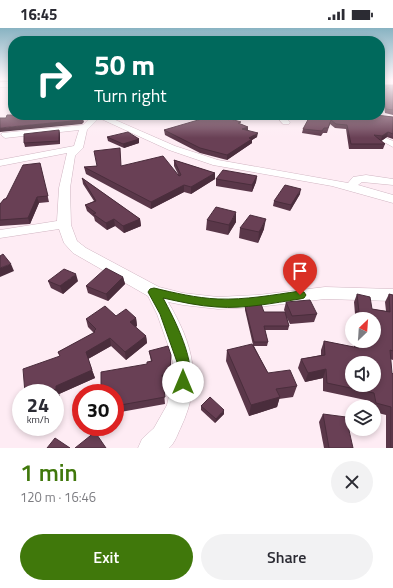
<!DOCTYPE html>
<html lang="en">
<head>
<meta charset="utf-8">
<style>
  body { margin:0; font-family:"Titillium Web",sans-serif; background:#f2f2f3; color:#2b2b33; height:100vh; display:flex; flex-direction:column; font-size:15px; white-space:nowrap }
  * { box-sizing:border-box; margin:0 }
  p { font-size:13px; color:#7c7c81 }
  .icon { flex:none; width:22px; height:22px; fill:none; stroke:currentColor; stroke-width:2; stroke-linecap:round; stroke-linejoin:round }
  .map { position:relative; height:420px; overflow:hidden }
  .drawer { display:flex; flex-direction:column; background:#fff; flex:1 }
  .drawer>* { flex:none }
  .top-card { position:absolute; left:8px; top:8px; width:377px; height:84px; border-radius:16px; box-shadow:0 2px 6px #0003; background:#00695c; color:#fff; overflow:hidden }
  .needle { width:26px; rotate:25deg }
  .controls { position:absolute; left:345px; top:284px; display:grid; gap:8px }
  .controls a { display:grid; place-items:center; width:36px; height:36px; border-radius:50%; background:#fff; box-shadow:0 2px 6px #0003; font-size:20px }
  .speed { position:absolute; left:12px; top:356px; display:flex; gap:8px; font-size:20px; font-weight:700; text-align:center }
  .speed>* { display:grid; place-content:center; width:52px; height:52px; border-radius:50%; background:#fff; box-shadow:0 2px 6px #0003; line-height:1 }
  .speed small { font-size:10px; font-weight:400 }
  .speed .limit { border:6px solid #d22; background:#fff; color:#111 }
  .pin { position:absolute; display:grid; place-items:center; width:34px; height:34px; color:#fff; margin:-41px -17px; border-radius:50% 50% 50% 0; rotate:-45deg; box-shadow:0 0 4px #0007 }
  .pin .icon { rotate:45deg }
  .me { position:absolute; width:44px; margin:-22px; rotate:0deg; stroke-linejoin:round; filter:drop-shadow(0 0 3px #0008) }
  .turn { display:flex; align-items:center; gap:14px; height:84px; padding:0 20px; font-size:18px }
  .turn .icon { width:52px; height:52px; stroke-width:2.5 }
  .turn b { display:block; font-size:28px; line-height:34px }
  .round { display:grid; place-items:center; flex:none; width:42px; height:42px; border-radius:21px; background:#f2f2f3 }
  .headline { display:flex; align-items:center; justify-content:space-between; height:68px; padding:0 20px }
  h1 { font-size:24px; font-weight:600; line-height:30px; color:#40780b }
  .button { display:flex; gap:8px; margin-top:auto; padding:8px 20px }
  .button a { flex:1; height:46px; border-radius:24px; background:#40780b; color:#fff; font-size:16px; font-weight:600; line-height:46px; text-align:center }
  .button a+a { background:#f2f2f3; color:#2b2b33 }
  .status { display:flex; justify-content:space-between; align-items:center; height:28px; padding:0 20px; background:#fff; direction:ltr }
  .status svg { height:11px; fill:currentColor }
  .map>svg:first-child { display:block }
</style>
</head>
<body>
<div class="status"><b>16:45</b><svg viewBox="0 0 49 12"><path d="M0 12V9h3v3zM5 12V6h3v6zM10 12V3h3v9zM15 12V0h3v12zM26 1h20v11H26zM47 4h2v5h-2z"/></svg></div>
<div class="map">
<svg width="393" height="420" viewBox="0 0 393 420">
  <rect width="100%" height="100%" fill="#feecf4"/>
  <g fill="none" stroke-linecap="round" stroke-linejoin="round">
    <defs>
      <g id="minor">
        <path d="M 94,87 L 104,87 L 175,118 L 218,132 L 348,155 L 353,149 L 366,147 L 393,151 L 393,157 L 362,154 L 358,157 L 393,167 L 393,175 L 332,158 L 213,137 L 169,122 L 99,90 L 87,102 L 83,120 L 75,128 L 70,160 L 71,197 L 77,213 L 86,220 L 159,259 L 183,265 L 218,269 L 258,267 L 325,259 L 393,261 L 393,273 L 325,271 L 258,279 L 218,281 L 183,277 L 168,274 C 193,316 203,352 181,399 C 178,405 175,415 169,420 L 138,420 L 142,411 L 154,400 L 167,377 L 172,354 L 173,334 L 168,317 L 157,286 L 148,268 L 73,225 L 64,215 L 59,201 L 0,210 L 0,202 L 57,193 L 59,160 L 67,125 L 0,138 L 0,132 L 74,118 L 79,102 L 5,110 L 1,107 L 2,105 L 83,97 Z"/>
        <polygon points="275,87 283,87 290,94 289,96 283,96"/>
        <polygon points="386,110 393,113 393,119 382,113"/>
      </g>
      <polygon id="secondary" points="0,55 13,56 13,60 0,59"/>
    </defs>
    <use href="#minor" stroke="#d1b5c2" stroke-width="1"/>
    <use href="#secondary" stroke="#d1b5c2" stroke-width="1"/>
    <use href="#minor" fill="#fff" fill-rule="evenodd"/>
    <use href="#secondary" fill="#fff" fill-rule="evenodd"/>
  </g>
  <g fill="#5a3749" fill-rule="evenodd">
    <rect x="0" y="52" width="13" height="2"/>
    <path d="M 380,57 L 393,57 L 393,87 L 385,85 L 383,71 L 380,70 ZM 380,61 L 385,62 L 380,64 Z"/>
    <polygon points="319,87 376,87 393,89 393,111 387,109 381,113 385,116 383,121 349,121 346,101 335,100 330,96 327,105 323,105 321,108 302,105 303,101 321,89"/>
    <polygon points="210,91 241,96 248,99 248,102 257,109 252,112 252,115 227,132 200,125 165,107 164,102"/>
    <polygon points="59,102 60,106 60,116 25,119 24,115"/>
    <polygon points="107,109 139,111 139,115 124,120 108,113"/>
    <polygon points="174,132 215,145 215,151 191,166 184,164 151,181 86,146 84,139 97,138 122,138 178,146 174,138"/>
    <polygon points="40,135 49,174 39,175 30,196 0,198 0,176"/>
    <polygon points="257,148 256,154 252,164 216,158 216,151"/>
    <polygon points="82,150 140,191 141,198 124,205 115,198 107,202 95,193 94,189 87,183 85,177 94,173 83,156"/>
    <polygon points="300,166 290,183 273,178 274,173"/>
    <polygon points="207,192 236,194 228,207 206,202"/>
    <polygon points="240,200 264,201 258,215 239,210"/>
    <polygon points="123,249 125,256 108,273 88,265 86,258"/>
    <polygon points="48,253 78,253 63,266 51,260"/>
    <polygon points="357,266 372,281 386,283 385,274 389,266 393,267 393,332 390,331 393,420 386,420 386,387 374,384 374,379 370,379 370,373 323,363 323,350 305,354 298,340 301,331 321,327 321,322 324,313 354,319 354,313 374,313 374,291 353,291 355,286 354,274"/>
    <polygon points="286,274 317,286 314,294 290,296 287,290 289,298 288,302 265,302 268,314 267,318 254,318 268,345 297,358 293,369 279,371 277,379 249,388 226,333 227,322 253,317 245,282 245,278 264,284 285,284 284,282"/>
    <polygon points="116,288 136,290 137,298 135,299 146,308 147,315 126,332 111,318 88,331 95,350 59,366 60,368 55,370 55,365 60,328 58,324 94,305 88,299 86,291"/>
    <polygon points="149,323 171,334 171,352 163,354 165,376 115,385 115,365 151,333"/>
    <polygon points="201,378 224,386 215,395 201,382"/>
    <polygon points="323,386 353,420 324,420 319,394"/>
  </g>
  <g fill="#4a2d3c">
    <polygon points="129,87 127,90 120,90 120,88"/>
    <polygon points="83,91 84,94 82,96 0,104 0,100"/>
    <polygon points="248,99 248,103 242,101"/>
    <polygon points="59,102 60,106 60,116 59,113"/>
    <polygon points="388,104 387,109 381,113 382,108"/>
    <polygon points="258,105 257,109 252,112 252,115 227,132 227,127 249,110"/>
    <polygon points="139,111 139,115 124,120 123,116"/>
    <polygon points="215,145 215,151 191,166 191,159"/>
    <polygon points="257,148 256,154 252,164 252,157"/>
    <polygon points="184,157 184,164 151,181 151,174"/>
    <polygon points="301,161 300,166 290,183 291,177"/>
    <polygon points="37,169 39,175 30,196 28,190"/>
    <polygon points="236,184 236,194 228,207 229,197"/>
    <polygon points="114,191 115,198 107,202 106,195"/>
    <polygon points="140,191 141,198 124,205 123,198"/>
    <polygon points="266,191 264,201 258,215 259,204"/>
    <polygon points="11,236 14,243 0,249 0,240"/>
    <polygon points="76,246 78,253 63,266 60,258"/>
    <polygon points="123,249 125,256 108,273 106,266"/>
    <polygon points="136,290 137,298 131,302 130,294"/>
    <polygon points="146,308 147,315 126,332 125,324"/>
    <polygon points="110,310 111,318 88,331 86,324"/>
    <polygon points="171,327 171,352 163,354 162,347"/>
    <polygon points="326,341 323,350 305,354 308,345"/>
    <polygon points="92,342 95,350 59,366 60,368 55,370 55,365 45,365 56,358"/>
    <polygon points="280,369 277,379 249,388 251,377"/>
    <polygon points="224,382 224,386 215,395 216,391"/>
  </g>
  <g fill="#694055" stroke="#4a2d3c" fill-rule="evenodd">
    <path d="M 380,57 L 393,57 L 393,82 L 386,81 L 384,67 L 380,66 ZM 380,57 L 386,58 L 389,60 L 380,64 Z"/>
    <polygon points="7,87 82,87 83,91 82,92 0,100 0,90 6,90"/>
    <polygon points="119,87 127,87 120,88"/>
    <polygon points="321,87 376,87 393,89 393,106 388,104 382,108 374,107 385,116 351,116 347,97 336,96 331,92 328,100 324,100 322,103 303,101 310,88 321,89"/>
    <polygon points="220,88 241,94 238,95 248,99 242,101 258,105 249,110 252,111 227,127 200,120 164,102 205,90 210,91"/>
    <polygon points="59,102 59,113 24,115 24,106"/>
    <polygon points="128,104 139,111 123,116 107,109"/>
    <polygon points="120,120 121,138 163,128 179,148 181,147 174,132 215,145 191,159 184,157 151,174 84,139 97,138 94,123"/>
    <polygon points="40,135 48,168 37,169 28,190 0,192 0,176 4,171 6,171 23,137"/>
    <polygon points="223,142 257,148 252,157 216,151"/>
    <polygon points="82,150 140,191 123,198 114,191 106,195 93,186 96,185 85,177 96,173"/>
    <polygon points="285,157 301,161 291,177 274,173"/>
    <polygon points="216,179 236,184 229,197 207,192"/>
    <polygon points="250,187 266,191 259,204 240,200"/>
    <polygon points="3,226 11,236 0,240 0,228"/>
    <polygon points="106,240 123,249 106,266 86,258"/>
    <polygon points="64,241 76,246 60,258 48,253"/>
    <path d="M 357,266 L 370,269 L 372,281 L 390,284 L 389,266 L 393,267 L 393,323 L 390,322 L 392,345 L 393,346 L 393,420 L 391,420 L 391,379 L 376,375 L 374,365 L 327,355 L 326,341 L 308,345 L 301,331 L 325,327 L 324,313 L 359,320 L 358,313 L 374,313 L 374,291 L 357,291 L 356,283 L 359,284 ZM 352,335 L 374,335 L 374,357 L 352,357 Z"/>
    <polygon points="310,272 317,286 292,288 286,274"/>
    <polygon points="261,276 264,284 285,284 289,298 264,298 268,314 254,314 245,278"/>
    <polygon points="105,278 116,288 126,281 136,290 130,294 146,308 125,324 110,310 86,324 92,342 56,358 56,361 45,365 25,365 23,341 60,328 58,324 95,304 94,303 96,301 86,291"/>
    <polygon points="252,316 268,345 290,342 297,358 276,361 280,369 251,377 227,322"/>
    <polygon points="168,318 171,327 170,345 162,347 165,369 115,378 115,365 101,365 101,344 147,336 147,334 152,333 149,323"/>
    <polygon points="210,369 224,382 216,391 201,378"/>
    <polygon points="323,386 346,389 353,420 329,420"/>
    <polygon points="95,404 106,420 75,420"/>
    <polygon points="55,410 70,420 47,420"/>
  </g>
  <linearGradient id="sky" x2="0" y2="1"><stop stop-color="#88b3c2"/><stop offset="0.47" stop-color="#fff6fa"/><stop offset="1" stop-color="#fff6fa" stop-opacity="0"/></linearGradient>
  <rect width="393" height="110" fill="url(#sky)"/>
  <path fill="#40780b" stroke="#2a4e07" d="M 154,260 C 175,265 196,270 218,271 C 245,272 273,267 300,263 L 304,264 L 306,267 L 304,270 L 300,271 C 273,275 245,281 217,279 C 199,278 181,274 163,270 C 174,290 198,337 188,358 L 183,360 L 178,358 L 176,354 L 177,334 L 160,286 L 148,264 L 150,261 Z"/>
</svg>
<div class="controls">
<a><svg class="needle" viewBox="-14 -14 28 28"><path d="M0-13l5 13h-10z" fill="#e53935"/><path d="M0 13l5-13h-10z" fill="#7c7c81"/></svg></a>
<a><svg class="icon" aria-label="sound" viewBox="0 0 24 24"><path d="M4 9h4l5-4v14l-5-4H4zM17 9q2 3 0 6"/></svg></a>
<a><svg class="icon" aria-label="layers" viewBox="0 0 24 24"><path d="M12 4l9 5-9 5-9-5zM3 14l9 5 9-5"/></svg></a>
</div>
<div class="speed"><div>24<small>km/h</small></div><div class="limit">30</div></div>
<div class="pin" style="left:300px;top:267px;background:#d93025"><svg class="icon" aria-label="arrive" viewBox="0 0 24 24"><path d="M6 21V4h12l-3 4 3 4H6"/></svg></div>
<svg class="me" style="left:183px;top:354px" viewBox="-20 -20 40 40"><circle r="19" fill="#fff"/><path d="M0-13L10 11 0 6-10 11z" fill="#40780b"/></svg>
<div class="top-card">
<div class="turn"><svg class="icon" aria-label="right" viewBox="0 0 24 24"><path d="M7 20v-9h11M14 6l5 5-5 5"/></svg><div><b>50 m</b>Turn right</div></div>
</div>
</div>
<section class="drawer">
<div class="headline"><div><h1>1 min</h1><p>120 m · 16:46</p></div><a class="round"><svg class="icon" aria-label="close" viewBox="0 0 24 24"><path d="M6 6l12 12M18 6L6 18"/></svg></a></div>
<div class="button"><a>Exit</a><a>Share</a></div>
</section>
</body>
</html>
